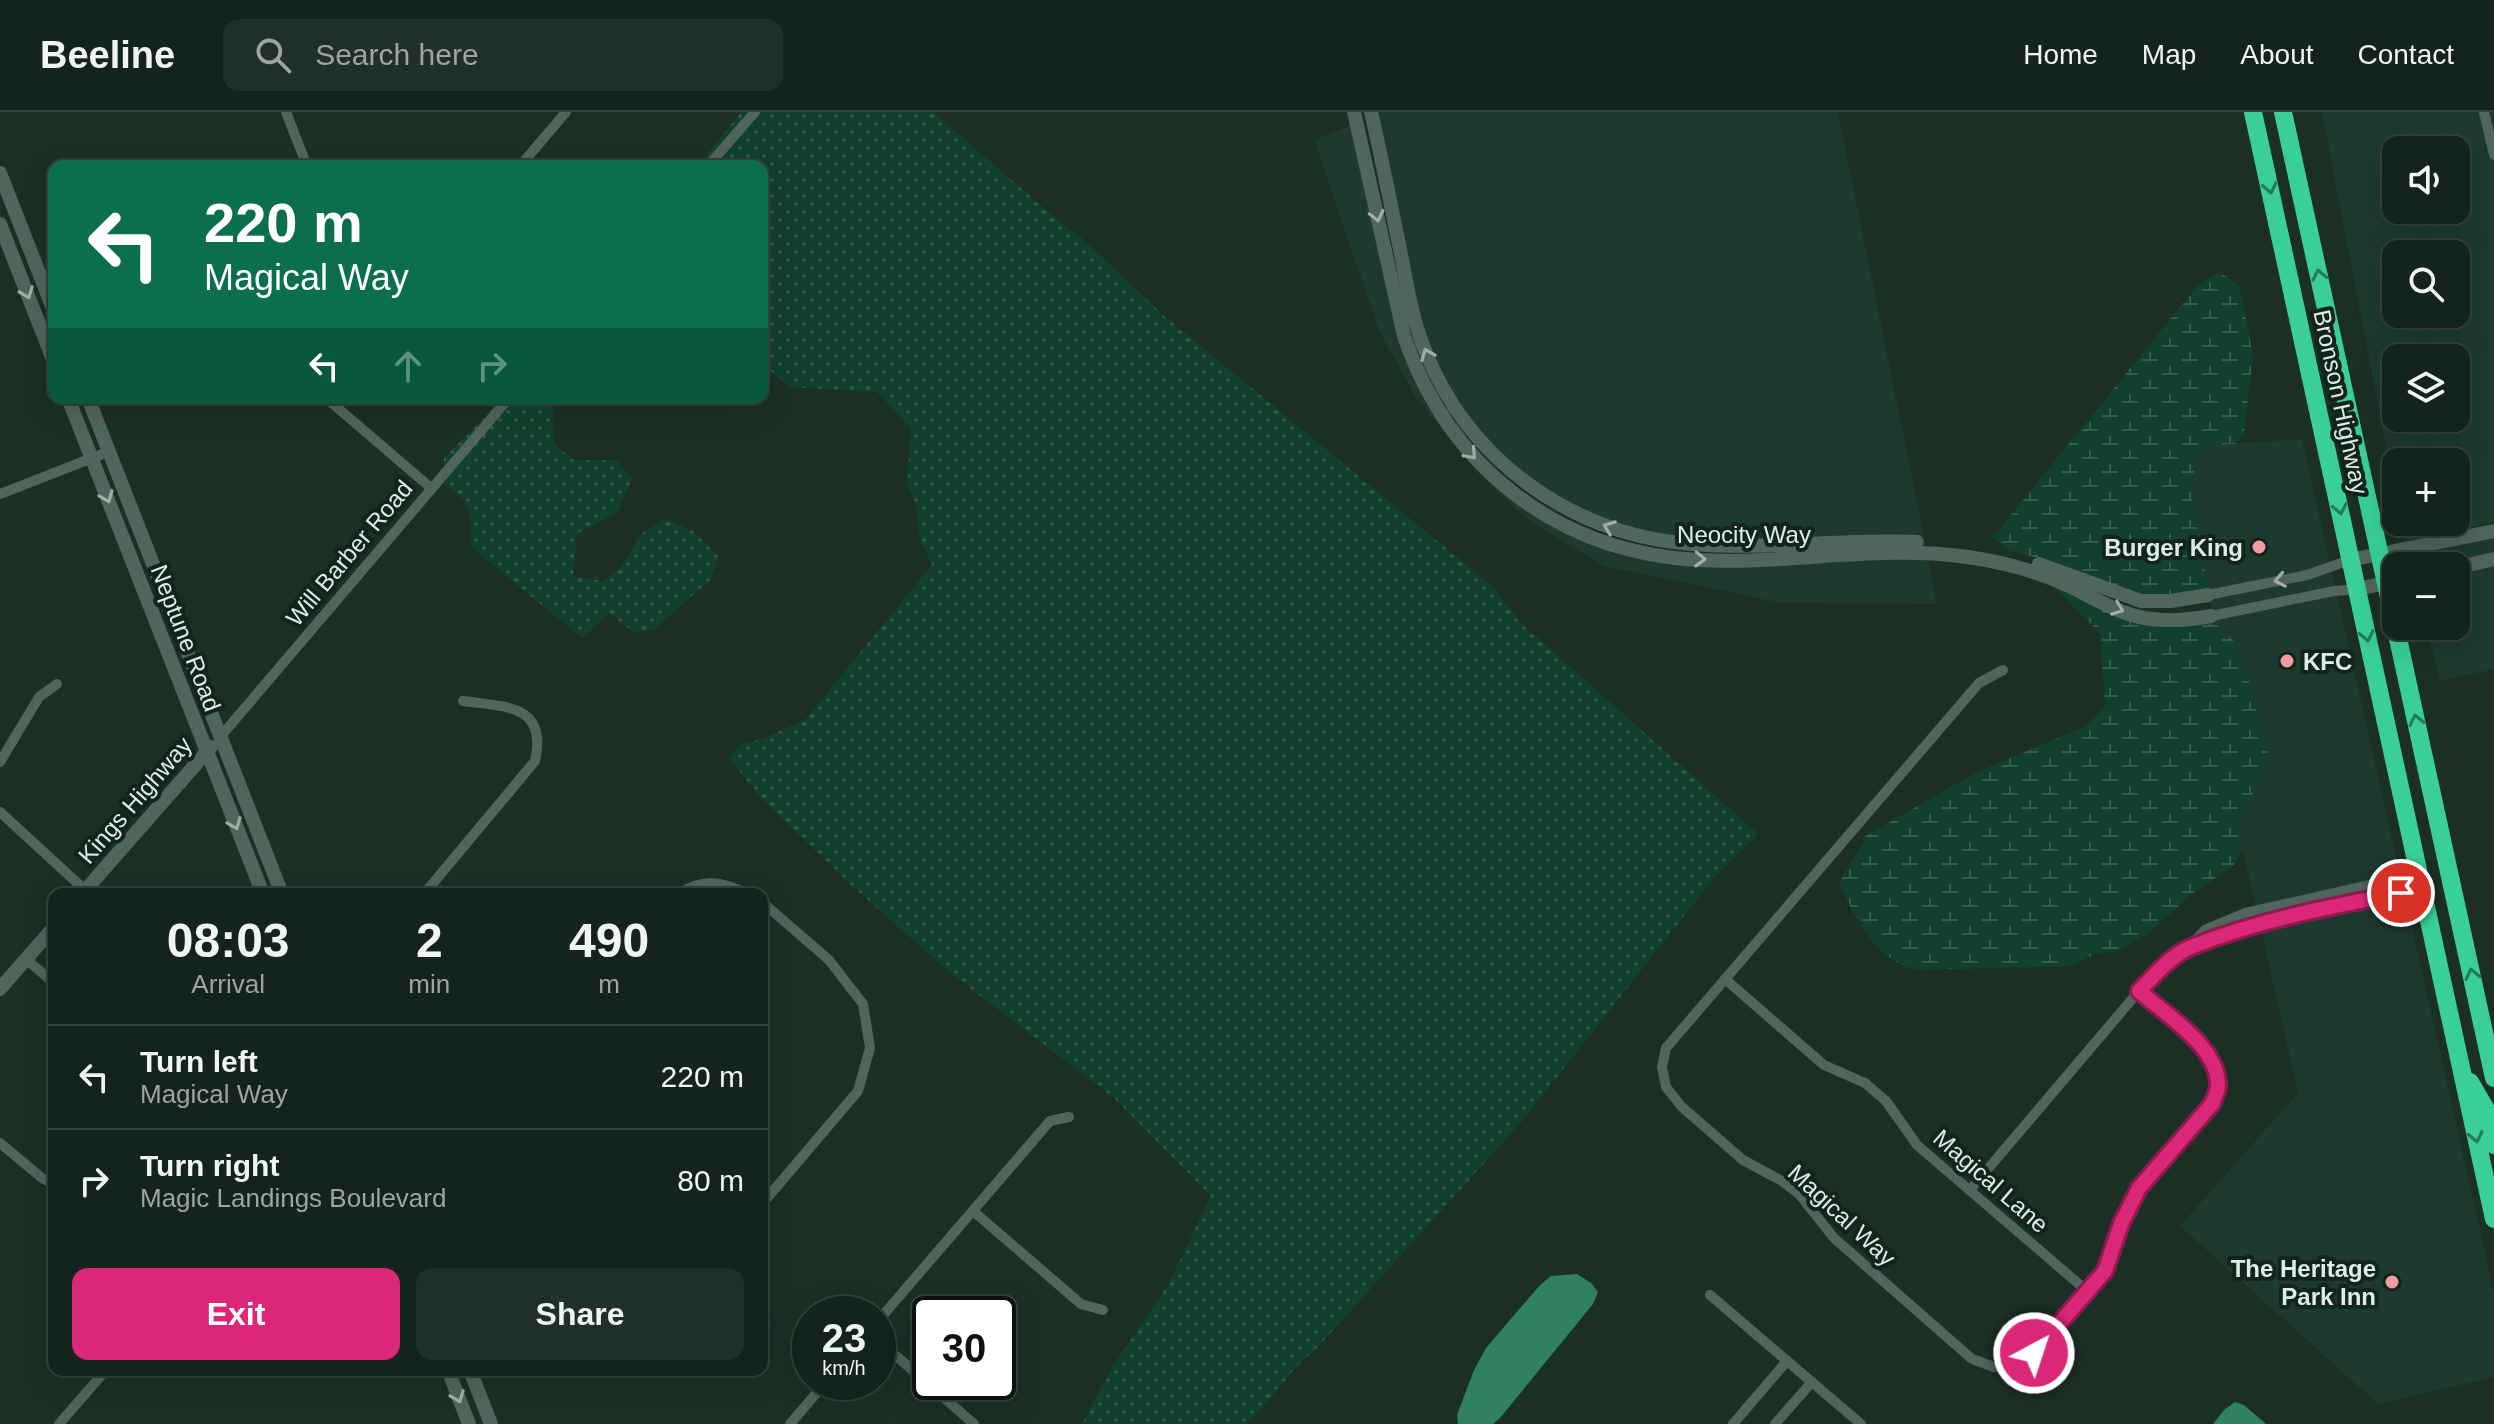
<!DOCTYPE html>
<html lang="en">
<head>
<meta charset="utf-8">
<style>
  body { margin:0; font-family:Helvetica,sans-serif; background:#212f29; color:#f1f3f6; height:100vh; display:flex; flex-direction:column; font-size:30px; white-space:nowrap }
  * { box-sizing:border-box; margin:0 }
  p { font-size:26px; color:#9da4a3 }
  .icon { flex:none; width:44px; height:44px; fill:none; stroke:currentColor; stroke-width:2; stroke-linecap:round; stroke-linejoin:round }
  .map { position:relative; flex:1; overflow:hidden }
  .side { position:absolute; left:48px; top:776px; width:720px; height:488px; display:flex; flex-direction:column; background:#14231c; border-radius:16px; box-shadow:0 8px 32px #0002,0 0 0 2px #33403b }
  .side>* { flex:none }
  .banner { position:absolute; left:48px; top:48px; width:720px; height:244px; border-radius:16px; box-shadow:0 8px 32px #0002,0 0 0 2px #33403b; background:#0b6e4f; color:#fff; overflow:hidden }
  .tools { position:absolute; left:2382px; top:24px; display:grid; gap:16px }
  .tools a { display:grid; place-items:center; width:88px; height:88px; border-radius:16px; background:#14231c; box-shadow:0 8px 32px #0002,0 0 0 2px #33403b; font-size:40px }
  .speed { position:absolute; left:792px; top:1184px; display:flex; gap:16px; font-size:40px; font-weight:700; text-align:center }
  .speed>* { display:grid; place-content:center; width:104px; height:104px; border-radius:50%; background:#14231c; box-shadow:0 8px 32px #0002,0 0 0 2px #33403b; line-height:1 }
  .speed small { font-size:20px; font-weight:400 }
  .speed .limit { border:4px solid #111; border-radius:12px; background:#fff; color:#111 }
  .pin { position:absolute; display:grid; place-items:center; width:68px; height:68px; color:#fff; margin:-34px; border:4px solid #fff; border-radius:50%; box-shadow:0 2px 8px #0007 }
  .me { position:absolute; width:88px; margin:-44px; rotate:40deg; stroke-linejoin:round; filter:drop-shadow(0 0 6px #0008) }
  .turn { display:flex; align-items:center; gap:28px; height:168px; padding:0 24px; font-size:36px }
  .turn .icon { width:104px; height:104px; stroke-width:2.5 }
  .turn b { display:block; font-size:56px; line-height:68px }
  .lanes { display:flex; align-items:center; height:76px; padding:0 24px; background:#0003; justify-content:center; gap:40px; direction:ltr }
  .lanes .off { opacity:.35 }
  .eta { display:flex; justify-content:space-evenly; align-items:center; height:136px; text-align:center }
  .eta b { font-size:48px; font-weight:600; line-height:56px }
  .button { display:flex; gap:16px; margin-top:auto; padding:16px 24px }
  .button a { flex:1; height:92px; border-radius:16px; background:#db2777; color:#fff; font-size:32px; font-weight:600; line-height:92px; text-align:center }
  .button a+a { background:#212f29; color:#f1f3f6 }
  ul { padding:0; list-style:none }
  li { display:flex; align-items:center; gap:24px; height:104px; padding:0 24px; border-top:2px solid #33403b }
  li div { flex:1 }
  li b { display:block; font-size:30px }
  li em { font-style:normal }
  header { display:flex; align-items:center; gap:48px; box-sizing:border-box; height:112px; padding:0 40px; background:#14231c; border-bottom:2px solid #33403b }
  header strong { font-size:38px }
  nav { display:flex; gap:44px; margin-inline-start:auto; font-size:28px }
  .search { width:560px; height:72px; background:#212f29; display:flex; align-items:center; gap:20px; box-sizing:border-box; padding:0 28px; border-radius:16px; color:#9da4a3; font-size:30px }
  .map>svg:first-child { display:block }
</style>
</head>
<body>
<header>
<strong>Beeline</strong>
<div class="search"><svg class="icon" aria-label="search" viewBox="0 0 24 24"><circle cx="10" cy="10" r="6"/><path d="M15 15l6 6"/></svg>Search here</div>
<nav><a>Home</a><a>Map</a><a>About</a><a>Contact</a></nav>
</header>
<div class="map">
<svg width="2494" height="1312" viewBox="0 0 2494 1312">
  <defs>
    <pattern id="grass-dots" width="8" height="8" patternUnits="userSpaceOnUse" patternTransform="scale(2)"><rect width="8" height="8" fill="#11412e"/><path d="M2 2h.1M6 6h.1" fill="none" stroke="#335d4c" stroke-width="1.8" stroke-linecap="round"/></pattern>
    <pattern id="wetland-marsh" width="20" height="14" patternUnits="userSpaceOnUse" patternTransform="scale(2)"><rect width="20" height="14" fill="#11412e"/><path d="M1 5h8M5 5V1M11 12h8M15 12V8" fill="none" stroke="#335d4c"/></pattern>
  </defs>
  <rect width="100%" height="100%" fill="#1b2f25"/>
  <g fill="#1e3a2e" fill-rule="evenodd">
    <polygon points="1386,0 1838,0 1924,425 1718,427 1660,423 1617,413 1572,393 1521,361 1476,316 1448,274 1429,232 1417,195 1377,3"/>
    <path d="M 2322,0 L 2494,0 L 2494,410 L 2404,430 L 2400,410 L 2456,410 L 2456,350 L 2396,350 L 2396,388 ZM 2396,38 L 2456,38 L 2456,98 L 2396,98 ZM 2396,142 L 2456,142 L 2456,202 L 2396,202 ZM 2396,246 L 2456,246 L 2456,306 L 2396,306 Z"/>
    <polygon points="1351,13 1399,227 1410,257 1424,288 1457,335 1479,361 1505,383 1570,424 1625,442 1928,446 1937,492 1783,491 1604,454 1532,411 1477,360 1415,284 1379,218 1314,28"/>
    <polygon points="2302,327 2494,1180 2494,1265 2378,1292 2180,1114 2298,981 2238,716 2269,646 2247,562 2237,532 2214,510 2216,499 2212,498 2210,488 2213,487 2213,477 2208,477 2190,373 2200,340 2214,333"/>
    <polygon points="2494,424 2494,441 2439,454 2410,454 2407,442"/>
    <polygon points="2494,453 2494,557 2440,569 2426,514 2456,514 2456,461"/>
  </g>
  <g fill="url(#grass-dots)">
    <path d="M 741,0 L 933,0 L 1069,118 L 1074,119 L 1163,203 L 1493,475 L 1521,511 L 1758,722 L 1713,767 L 1523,1008 L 1316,1237 C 1289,1257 1272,1289 1246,1312 L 1082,1312 L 1113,1254 L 1168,1173 L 1211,1084 L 1114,986 L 948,859 L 850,772 L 760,685 L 729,646 L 739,633 L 762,627 L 805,608 L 932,453 L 919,425 L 917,396 L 907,372 L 911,316 L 877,280 L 791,275 L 762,253 L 762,54 L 698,54 Z"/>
    <path d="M 500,286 L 561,286 L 553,296 L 554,332 L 573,348 L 616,348 L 632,367 L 617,400 L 577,422 L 573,464 L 603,469 L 621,455 L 642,421 L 666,407 L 693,419 L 719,445 L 711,467 L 653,518 L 634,520 L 609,501 L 582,526 L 471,435 C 471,402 473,391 444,372 L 444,345 L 481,309 Z"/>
  </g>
  <g fill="url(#wetland-marsh)">
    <polygon points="2218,161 2228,165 2239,174 2247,210 2253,246 2244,322 2236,332 2214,333 2200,340 2190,373 2208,477 2171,483 2142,483 2042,447 2008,438 1993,425 2199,172"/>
    <path d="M 2052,473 L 2102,498 L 2214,510 L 2237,532 L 2247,562 L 2269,646 L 2238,716 L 2243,737 L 2233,754 L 2189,784 L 2148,822 L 2116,839 L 2095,842 L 2069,854 L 1921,858 C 1878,853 1855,807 1839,770 L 1864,730 L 1862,726 L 1977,660 L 2086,614 L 2105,595 L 2100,521 Z"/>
  </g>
  <g fill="#308160">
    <polygon points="1577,1162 1591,1171 1598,1180 1593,1192 1500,1306 1493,1312 1458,1312 1457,1303 1474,1258 1486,1236 1540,1173 1551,1164"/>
    <polygon points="2235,1290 2244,1293 2266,1312 2213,1312 2224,1298"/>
  </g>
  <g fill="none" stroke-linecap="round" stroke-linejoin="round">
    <g stroke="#50655b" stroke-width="10">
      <polyline points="286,0 307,54"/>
      <polyline points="2484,0 2494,43"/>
      <polyline points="520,54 566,0"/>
      <polyline points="708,54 755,0"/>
      <polyline points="326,286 431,376"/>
      <polyline points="0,382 110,339"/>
      <polyline points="2208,483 2307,463 2350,448"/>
      <polyline points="2211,504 2334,479 2357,477"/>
      <path d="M 2003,558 L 1979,571 L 1666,936 L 1662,955 L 1666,975 L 1682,995 L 1743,1048 L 1782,1069 L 1799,1082 L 1834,1126 L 1972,1247 L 1994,1255 L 2013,1254 L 2034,1241 L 2105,1159 L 2121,1112 L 2139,1076 L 2212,992 C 2214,986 2218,979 2218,974 C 2219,935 2165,902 2139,879"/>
      <polyline points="221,624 509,286"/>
      <polyline points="0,650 39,585 57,572"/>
      <polyline points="0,700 85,778"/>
      <path d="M 424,782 L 535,649 C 548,592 505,595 463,589"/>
      <path d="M 677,782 C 704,767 720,768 748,782"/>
      <polyline points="762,790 829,848 863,892 870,936 858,979 762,1092"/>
      <polyline points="2189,835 2246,814 2287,803 2422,776"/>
      <polyline points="26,847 54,871"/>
      <polyline points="1725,867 1824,953 1865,971 1886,989 1917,1033 2087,1179"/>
      <polyline points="0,1031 42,1066 54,1072"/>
      <polyline points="1970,1078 2139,879 2165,854 2189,835 2205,818 2211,815 2245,801 2419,762"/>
      <polyline points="973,1099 1081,1192 1103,1198"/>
      <polyline points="1710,1183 1861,1312"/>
      <polyline points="878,1209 1050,1009 1069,1005"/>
      <polyline points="878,1228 974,1312"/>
      <polyline points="59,1312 106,1258"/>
      <polyline points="790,1312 826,1270"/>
      <polyline points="1733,1312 1787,1249"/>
      <polyline points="1775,1312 1812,1270"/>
    </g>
    <g stroke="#50655b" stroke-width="14">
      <path d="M 1354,0 L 1404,224 C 1449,356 1558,440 1697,448 C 1788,453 1878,432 1968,445 C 2002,450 2036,459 2067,473 C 2092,485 2117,501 2144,506 C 2166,510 2189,508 2211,504"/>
      <path d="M 1371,0 C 1382,47 1391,95 1401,142 C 1407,174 1412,206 1424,236 C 1468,349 1572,423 1692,432 C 1767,438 1842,427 1917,430"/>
      <polyline points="0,61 54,199"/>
      <polyline points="0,112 54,250"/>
      <polyline points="68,286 263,782"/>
      <polyline points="88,286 282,782"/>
      <polyline points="2350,448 2494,419"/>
      <polyline points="2039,452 2141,489 2171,489 2208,483"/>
      <polyline points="2456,456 2494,447"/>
      <polyline points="2357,477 2396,469"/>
      <polyline points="82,782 211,635"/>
      <polyline points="0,877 54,815"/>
      <polyline points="448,1258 469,1312"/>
      <polyline points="470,1258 491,1312"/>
    </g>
    <g stroke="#39cf97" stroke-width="18">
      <polyline points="2253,0 2494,1107"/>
      <polyline points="2283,0 2494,966"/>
      <polyline points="2470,970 2487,999 2494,1033"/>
    </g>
  </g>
  <defs><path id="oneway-chevron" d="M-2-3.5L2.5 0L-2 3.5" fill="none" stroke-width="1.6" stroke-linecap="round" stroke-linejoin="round" transform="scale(2)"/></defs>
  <g stroke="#257a5a">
    <use href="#oneway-chevron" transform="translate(2270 76) rotate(78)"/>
    <use href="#oneway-chevron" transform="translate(2319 163) rotate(-102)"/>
    <use href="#oneway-chevron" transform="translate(2340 397) rotate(78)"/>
    <use href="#oneway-chevron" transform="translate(2367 524) rotate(78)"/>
    <use href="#oneway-chevron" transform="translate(2416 608) rotate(-103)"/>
    <use href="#oneway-chevron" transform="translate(2472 862) rotate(-102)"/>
    <use href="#oneway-chevron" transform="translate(2476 1025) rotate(78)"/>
  </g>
  <g stroke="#9fafa7">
    <use href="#oneway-chevron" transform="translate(1377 104) rotate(77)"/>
    <use href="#oneway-chevron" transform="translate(27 181) rotate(69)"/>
    <use href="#oneway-chevron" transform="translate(1427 242) rotate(-112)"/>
    <use href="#oneway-chevron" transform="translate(1471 342) rotate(48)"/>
    <use href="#oneway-chevron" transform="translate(107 385) rotate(68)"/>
    <use href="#oneway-chevron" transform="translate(1609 415) rotate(-159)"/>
    <use href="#oneway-chevron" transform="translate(1700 447) rotate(2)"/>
    <use href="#oneway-chevron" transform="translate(2280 468) rotate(169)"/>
    <use href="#oneway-chevron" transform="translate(2118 497) rotate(21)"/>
    <use href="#oneway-chevron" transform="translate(235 712) rotate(68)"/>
    <use href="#oneway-chevron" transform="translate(458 1285) rotate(69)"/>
  </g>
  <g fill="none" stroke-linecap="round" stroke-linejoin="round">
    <defs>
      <path id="route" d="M 2034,1241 L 2105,1159 L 2121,1112 L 2139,1076 L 2212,992 C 2214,986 2218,979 2218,974 C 2219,935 2165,902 2139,879 C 2153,865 2171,843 2191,835 C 2258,808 2329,795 2401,781"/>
    </defs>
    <use href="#route" stroke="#8e194d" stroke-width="20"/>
    <use href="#route" stroke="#db2777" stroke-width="14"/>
  </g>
  <g fill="#f49aa3" stroke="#11251c" stroke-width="3">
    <circle cx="2259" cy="435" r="8"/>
    <circle cx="2287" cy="549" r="8"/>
    <circle cx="2392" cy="1170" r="8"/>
  </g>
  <g text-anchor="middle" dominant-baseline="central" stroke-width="8" stroke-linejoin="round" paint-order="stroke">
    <g font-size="24" fill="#e0ece6" stroke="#11251c">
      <text transform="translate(2341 290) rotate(78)">Bronson Highway</text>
      <text x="1744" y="422">Neocity Way</text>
      <text transform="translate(349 441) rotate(-50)">Will Barber Road</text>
      <text transform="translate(186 526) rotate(69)">Neptune Road</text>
      <text transform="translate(135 688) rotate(-49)">Kings Highway</text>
      <text transform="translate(1991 1069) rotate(41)">Magical Lane</text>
      <text transform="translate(1842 1103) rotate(43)">Magical Way</text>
    </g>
    <g font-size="24" font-weight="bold" fill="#e0ece6" stroke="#11251c" text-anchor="end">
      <text x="2243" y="435">Burger King</text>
      <text x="2303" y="549" text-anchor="start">KFC</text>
      <text x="2376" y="1156">The Heritage<tspan x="2376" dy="28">Park Inn</tspan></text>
    </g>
  </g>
</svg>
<div class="tools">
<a><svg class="icon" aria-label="sound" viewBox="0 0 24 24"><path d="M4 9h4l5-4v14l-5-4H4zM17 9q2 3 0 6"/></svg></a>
<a><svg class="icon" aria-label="search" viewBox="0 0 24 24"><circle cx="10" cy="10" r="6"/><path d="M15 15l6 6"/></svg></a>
<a><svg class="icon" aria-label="layers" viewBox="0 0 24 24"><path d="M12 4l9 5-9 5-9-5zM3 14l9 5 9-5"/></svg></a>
<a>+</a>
<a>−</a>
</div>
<div class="speed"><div>23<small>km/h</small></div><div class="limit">30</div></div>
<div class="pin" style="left:2401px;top:781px;background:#d93025"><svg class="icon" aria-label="arrive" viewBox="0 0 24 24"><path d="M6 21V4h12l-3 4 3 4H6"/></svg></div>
<svg class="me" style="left:2034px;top:1241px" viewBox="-20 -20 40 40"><circle r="17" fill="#db2777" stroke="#fff" stroke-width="3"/><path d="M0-11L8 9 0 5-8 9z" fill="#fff"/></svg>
<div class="banner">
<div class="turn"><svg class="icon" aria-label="left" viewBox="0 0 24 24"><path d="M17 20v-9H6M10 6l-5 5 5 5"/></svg><div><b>220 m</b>Magical Way</div></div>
<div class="lanes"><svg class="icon" aria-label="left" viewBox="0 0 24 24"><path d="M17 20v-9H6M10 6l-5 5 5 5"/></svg><svg class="icon off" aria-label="ahead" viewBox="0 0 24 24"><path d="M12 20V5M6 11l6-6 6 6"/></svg><svg class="icon off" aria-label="right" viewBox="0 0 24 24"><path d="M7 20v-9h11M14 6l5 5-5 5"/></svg></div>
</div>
<section class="side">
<div class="eta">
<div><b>08:03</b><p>Arrival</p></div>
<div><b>2</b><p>min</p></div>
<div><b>490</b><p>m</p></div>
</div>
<ul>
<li><svg class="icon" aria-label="left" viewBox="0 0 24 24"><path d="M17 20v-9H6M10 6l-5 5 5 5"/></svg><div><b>Turn left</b><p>Magical Way</p></div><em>220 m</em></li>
<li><svg class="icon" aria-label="right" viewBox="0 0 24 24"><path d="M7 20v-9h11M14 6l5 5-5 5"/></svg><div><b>Turn right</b><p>Magic Landings Boulevard</p></div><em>80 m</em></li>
</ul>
<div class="button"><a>Exit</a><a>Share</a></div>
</section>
</div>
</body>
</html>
